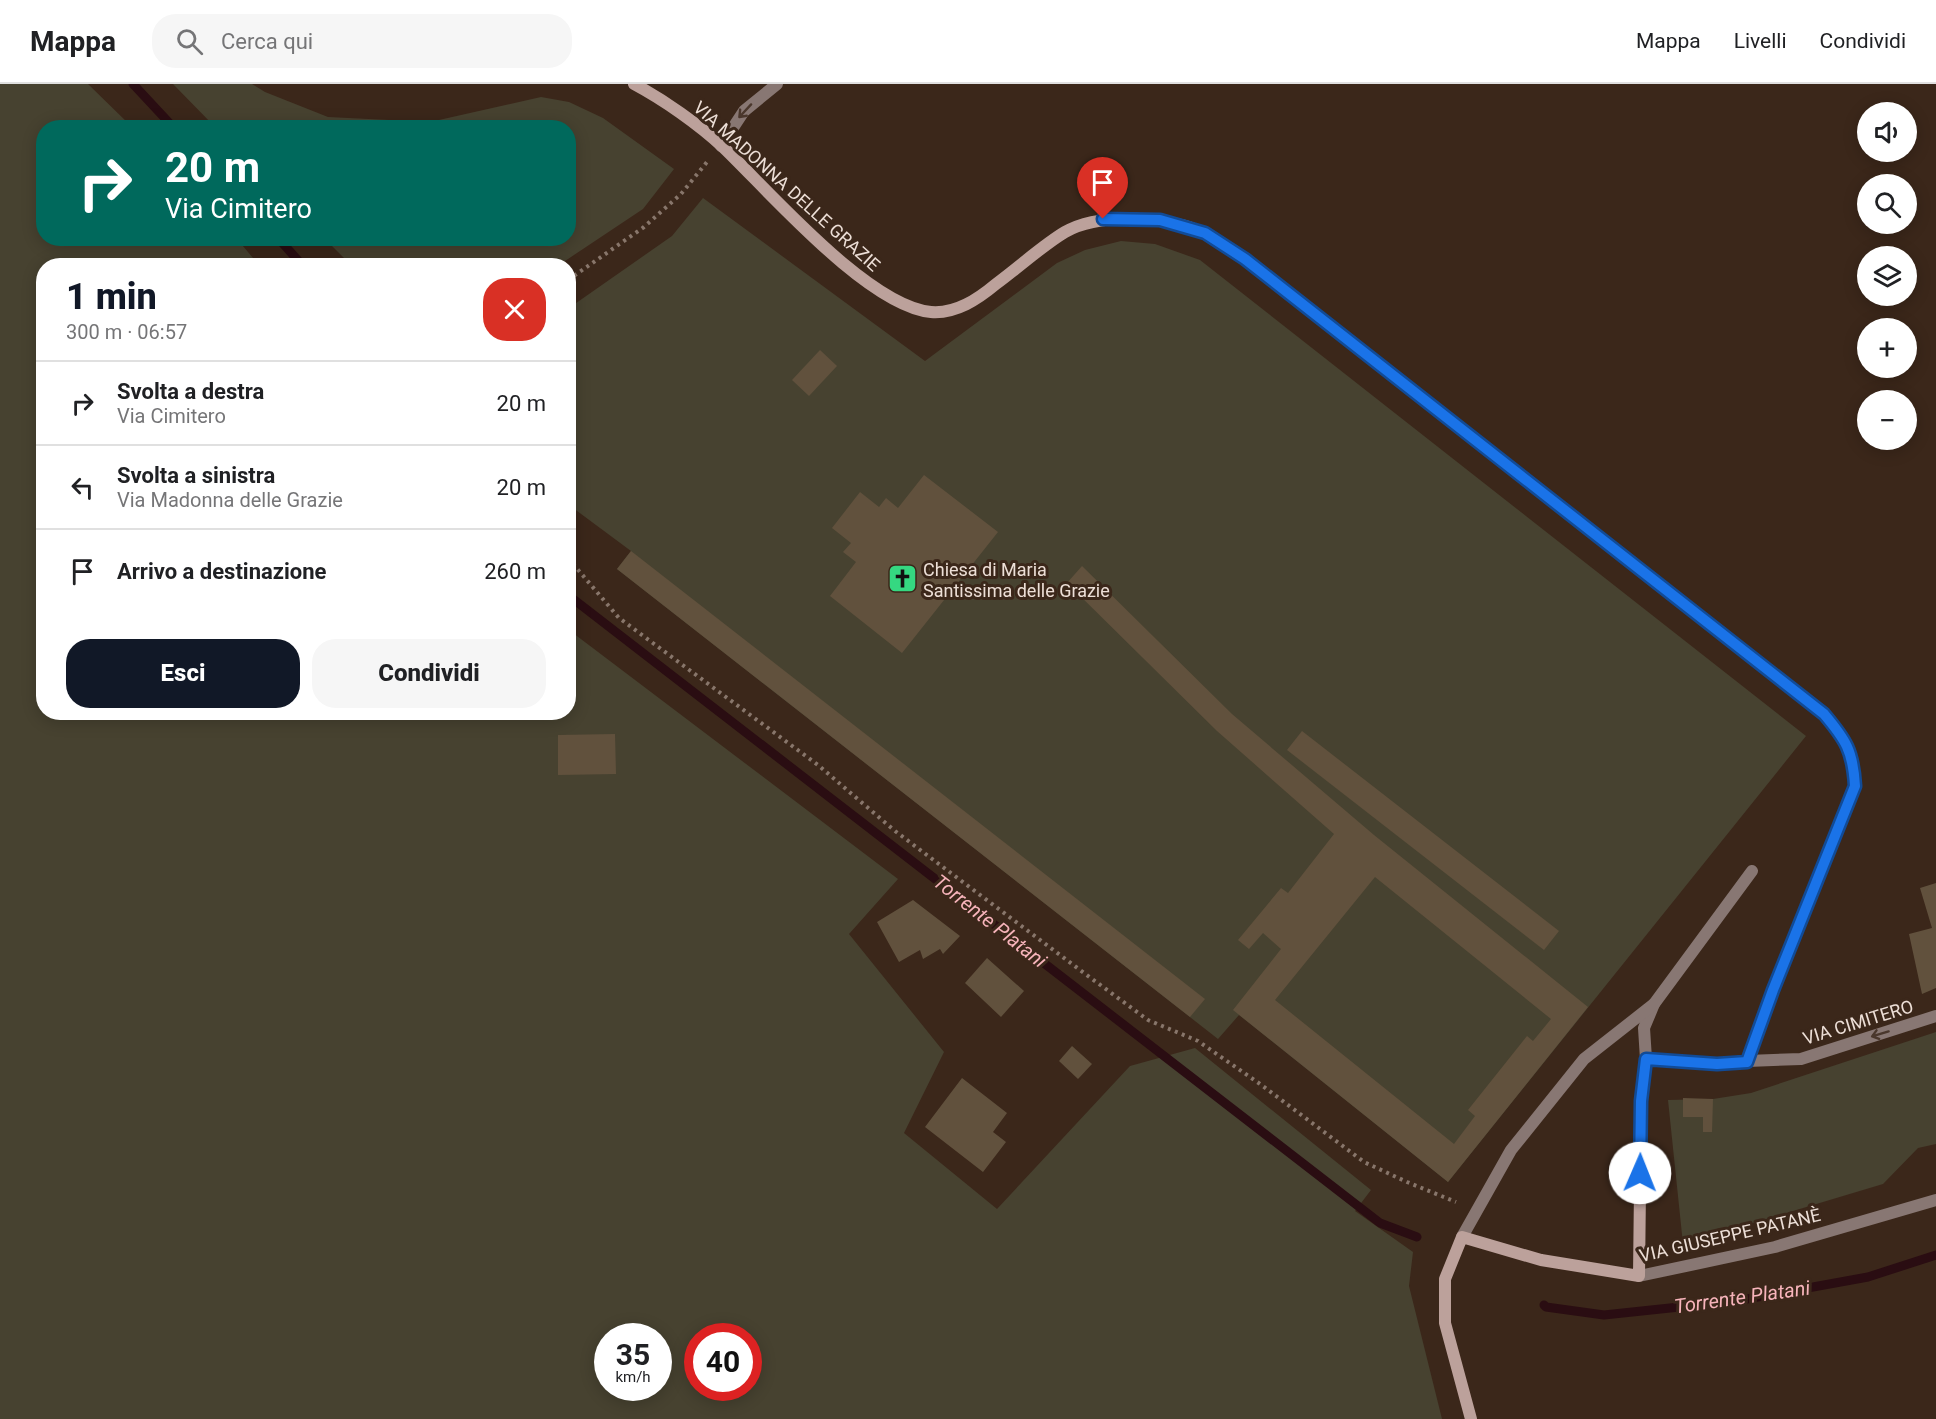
<!DOCTYPE html>
<html lang="it">
<head>
<meta charset="utf-8">
<style>
  body { margin:0; font-family:Roboto,sans-serif; background:#f6f6f6; color:#202124; height:100vh; display:flex; flex-direction:column; font-size:22px; white-space:nowrap }
  * { box-sizing:border-box; margin:0 }
  p { font-size:20px; color:#757577 }
  .icon { flex:none; width:33px; height:33px; fill:none; stroke:currentColor; stroke-width:2; stroke-linecap:round; stroke-linejoin:round }
  .map { position:relative; flex:1; overflow:hidden }
  .sheet { position:absolute; left:36px; top:174px; width:540px; height:462px; display:flex; flex-direction:column; background:#fff; border-radius:24px; box-shadow:0 3px 15px #0003 }
  .sheet>* { flex:none }
  .hud { position:absolute; left:36px; top:36px; width:540px; height:126px; border-radius:24px; box-shadow:0 3px 15px #0003; background:#00695c; color:#fff; overflow:hidden }
  .fabs { position:absolute; left:1857px; top:18px; display:grid; gap:12px }
  .fabs a { display:grid; place-items:center; width:60px; height:60px; border-radius:50%; background:#fff; box-shadow:0 3px 15px #0003; font-size:30px }
  .speed { position:absolute; left:594px; top:1239px; display:flex; gap:12px; font-size:30px; font-weight:700; text-align:center }
  .speed>* { display:grid; place-content:center; width:78px; height:78px; border-radius:50%; background:#fff; box-shadow:0 3px 15px #0003; line-height:1 }
  .speed small { font-size:15px; font-weight:400 }
  .speed .limit { border:9px solid #d22; background:#fff; color:#111 }
  .pin { position:absolute; display:grid; place-items:center; width:51px; height:51px; color:#fff; margin:-62px -26px; border-radius:50% 50% 50% 0; rotate:-45deg; box-shadow:0 0 6px #0007 }
  .pin .icon { rotate:45deg }
  .me { position:absolute; width:66px; margin:-33px; rotate:1deg; stroke-linejoin:round; filter:drop-shadow(0 0 4px #0008) }
  .turn { display:flex; align-items:center; gap:21px; height:126px; padding:0 30px; font-size:27px }
  .turn .icon { width:78px; height:78px; stroke-width:2.5 }
  .turn b { display:block; font-size:42px; line-height:51px }
  .round { display:grid; place-items:center; flex:none; width:63px; height:63px; border-radius:24px; background:#f6f6f6 }
  .headline { display:flex; align-items:center; justify-content:space-between; height:102px; padding:0 30px }
  h1 { font-size:36px; font-weight:800; line-height:45px; color:#111827 }
  .button { display:flex; gap:12px; margin-top:auto; padding:12px 30px }
  .button a { flex:1; height:69px; border-radius:24px; background:#111827; color:#fff; font-size:24px; font-weight:800; line-height:69px; text-align:center }
  .button a+a { background:#f6f6f6; color:#202124 }
  ul { padding:0; list-style:none }
  li { display:flex; align-items:center; gap:18px; height:84px; padding:0 30px; border-top:2px solid #e0e0e0 }
  li div { flex:1 }
  li b { display:block; font-size:22px }
  li em { font-style:normal }
  header { display:flex; align-items:center; gap:36px; box-sizing:border-box; height:84px; padding:0 30px; background:#fff; border-bottom:2px solid #e0e0e0 }
  header strong { font-size:28px }
  nav { display:flex; gap:33px; margin-inline-start:auto; font-size:21px }
  .search { width:420px; height:54px; background:#f6f6f6; display:flex; align-items:center; gap:15px; box-sizing:border-box; padding:0 21px; border-radius:24px; color:#757577; font-size:22px }
  .map>svg:first-child { display:block }
</style>
</head>
<body>
<header>
<strong>Mappa</strong>
<div class="search"><svg class="icon" aria-label="search" viewBox="0 0 24 24"><circle cx="10" cy="10" r="6"/><path d="M15 15l6 6"/></svg>Cerca qui</div>
<nav><a>Mappa</a><a>Livelli</a><a>Condividi</a></nav>
</header>
<div class="map">
<svg width="1936" height="1335" viewBox="0 0 1936 1335">
  <rect width="100%" height="100%" fill="#3b271a"/>
  <g fill="#474230" fill-rule="evenodd">
    <path d="M 0,0 L 88,0 L 132,43 L 44,44 L 44,154 L 237,155 L 259,181 L 44,182 L 44,628 L 568,628 L 569,546 L 898,795 L 849,850 L 944,968 L 904,1049 L 997,1125 L 1130,982 L 1195,964 L 1371,1106 L 1355,1127 L 1413,1168 L 1409,1202 L 1442,1335 L 0,1335 ZM 608,1252 L 658,1252 L 658,1304 L 608,1304 ZM 698,1252 L 748,1252 L 748,1304 L 698,1304 Z"/>
    <polygon points="173,0 252,0 265,8 328,33 430,38 541,13 569,18 603,34 674,85 643,125 559,181 351,181 325,155 568,154 568,44 215,43"/>
    <polygon points="703,114 925,277 1057,179 1085,166 1121,157 1155,160 1200,176 1806,652 1448,1098 1239,931 1218,955 617,485 631,467 569,421 569,224 672,152"/>
    <polygon points="1936,948 1936,1060 1918,1064 1883,1100 1683,1160 1668,1016 1713,1015 1751,1009"/>
  </g>
  <g fill="none" stroke-linecap="round" stroke-linejoin="round">
    <g stroke="#2a0d12" stroke-width="9">
      <polyline points="133,0 174,44"/>
      <polyline points="278,154 303,182"/>
      <polyline points="568,511 1380,1139 1417,1153"/>
      <polyline points="1544,1221 1546,1223 1604,1231 1736,1217 1868,1193 1936,1171"/>
    </g>
  </g>
  <g fill="#61513d" fill-rule="evenodd">
    <polygon points="820,266 837,282 809,312 792,296"/>
    <polygon points="924,391 998,448 902,569 830,512 856,478 843,468 851,459 832,444 860,408 879,423 886,414 898,424"/>
    <polygon points="631,467 1205,915 1190,933 617,485"/>
    <path d="M 1082,482 L 1232,630 L 1374,751 L 1588,923 L 1448,1098 L 1233,926 L 1281,865 L 1263,849 L 1249,865 L 1238,856 L 1281,804 L 1288,809 L 1334,750 L 1217,647 L 1067,499 ZM 1375,793 L 1551,935 L 1533,957 L 1527,952 L 1468,1026 L 1475,1032 L 1454,1060 L 1275,916 Z"/>
    <polygon points="1302,647 1559,847 1544,866 1287,666"/>
    <polygon points="615,650 616,690 558,691 558,651"/>
    <polygon points="1936,799 1936,904 1922,910 1909,850 1932,844 1920,804"/>
    <polygon points="913,816 960,852 943,870 940,865 923,875 920,866 899,878 877,838"/>
    <polygon points="987,874 1024,907 1001,933 965,899"/>
    <polygon points="1072,962 1092,980 1078,995 1059,977"/>
    <polygon points="962,994 1007,1029 993,1048 1006,1058 983,1088 925,1043"/>
    <polygon points="1683,1014 1713,1015 1712,1048 1703,1048 1703,1033 1683,1033"/>
  </g>
  <g fill="none" stroke-linecap="round" stroke-linejoin="round">
    <g stroke="#88766b" stroke-width="4" stroke-dasharray="3 4.5" stroke-linecap="butt">
      <polyline points="568,196 644,143 681,110 707,78"/>
      <polyline points="568,474 619,534 818,681 895,747 1084,889 1148,936 1198,957 1260,1000 1364,1078 1407,1098 1456,1118"/>
    </g>
    <g stroke="#887773" stroke-width="12">
      <polyline points="721,62 744,27 777,0"/>
      <polyline points="1646,975 1644,944 1654,920 1752,787"/>
      <polyline points="1747,977 1801,975 1936,932"/>
      <polyline points="1462,1153 1511,1066 1584,975 1654,920"/>
      <polyline points="1639,1192 1775,1163 1936,1116"/>
    </g>
    <path stroke="#bca19b" stroke-width="12" d="M 634,0 C 664,16 698,40 723,63 C 769,107 868,222 931,228 C 956,230 978,215 996,200 C 1018,184 1043,161 1065,148 C 1099,128 1172,132 1206,150 C 1219,158 1232,167 1245,175 L 1824,630 C 1846,655 1853,668 1855,702 L 1773,906 L 1747,977 L 1717,980 L 1646,975 L 1641,1017 L 1639,1192 L 1541,1176 L 1462,1153 L 1445,1195 L 1445,1239 L 1471,1335"/>
  </g>
  <defs><path id="oneway-shaft" d="M-6 0H5M1.5-3L5.5 0L1.5 3" fill="none" stroke-width="1.6" stroke-linecap="round" stroke-linejoin="round" transform="scale(1.5)"/></defs>
  <g stroke="#4a372c">
    <use href="#oneway-shaft" transform="translate(745 27) rotate(133)"/>
    <use href="#oneway-shaft" transform="translate(1880 950) rotate(163)"/>
  </g>
  <g fill="none" stroke-linecap="round" stroke-linejoin="round">
    <defs>
      <path id="route" d="M 1103,135 L 1160,136 L 1205,149 L 1245,175 L 1824,630 C 1846,656 1853,667 1855,702 L 1773,906 L 1747,978 L 1717,980 L 1646,975 L 1641,1017 L 1640,1089"/>
    </defs>
    <use href="#route" stroke="#114b97" stroke-width="15"/>
    <use href="#route" stroke="#1a73e8" stroke-width="10"/>
  </g>
  <defs>
    <symbol id="church-square" viewBox="-11 -11 22 22"><rect x="-9" y="-9" width="18" height="18" rx="4" fill="#35d881" stroke="#3b271a"/><path d="M-1.2-6h2.4v3.5h3.3v2.4h-3.3V6h-2.4V-.1h-3.3v-2.4h3.3Z" fill="#111"/></symbol>
  </defs>
  <g fill-rule="evenodd">
    <use href="#church-square" x="886" y="478" width="33" height="33"/>
  </g>
  <g text-anchor="middle" dominant-baseline="central" stroke-width="6" stroke-linejoin="round" paint-order="stroke">
    <g font-size="18" fill="#eddfd7" stroke="#3b271a">
      <text transform="translate(787 102) rotate(42)">VIA MADONNA DELLE GRAZIE</text>
      <text transform="translate(1858 938) rotate(-17)">VIA CIMITERO</text>
      <text transform="translate(1730 1151) rotate(-13)">VIA GIUSEPPE PATANÈ</text>
    </g>
    <g font-size="18" fill="#eddfd7" stroke="#3b271a" text-anchor="start">
      <text x="923" y="485">Chiesa di Maria<tspan x="923" dy="21">Santissima delle Grazie</tspan></text>
    </g>
    <g font-size="20" font-style="italic" fill="#f7b4bb" stroke="#3b271a">
      <text transform="translate(990 837) rotate(38)">Torrente Platani</text>
      <text transform="translate(1742 1213) rotate(-8)">Torrente Platani</text>
    </g>
  </g>
</svg>
<div class="fabs">
<a><svg class="icon" aria-label="sound" viewBox="0 0 24 24"><path d="M4 9h4l5-4v14l-5-4H4zM17 9q2 3 0 6"/></svg></a>
<a><svg class="icon" aria-label="search" viewBox="0 0 24 24"><circle cx="10" cy="10" r="6"/><path d="M15 15l6 6"/></svg></a>
<a><svg class="icon" aria-label="layers" viewBox="0 0 24 24"><path d="M12 4l9 5-9 5-9-5zM3 14l9 5 9-5"/></svg></a>
<a>+</a>
<a>−</a>
</div>
<div class="speed"><div>35<small>km/h</small></div><div class="limit">40</div></div>
<div class="pin" style="left:1103px;top:135px;background:#d93025"><svg class="icon" aria-label="arrive" viewBox="0 0 24 24"><path d="M6 21V4h12l-3 4 3 4H6"/></svg></div>
<svg class="me" style="left:1640px;top:1089px" viewBox="-20 -20 40 40"><circle r="19" fill="#fff"/><path d="M0-13L10 11 0 6-10 11z" fill="#1a73e8"/></svg>
<div class="hud">
<div class="turn"><svg class="icon" aria-label="right" viewBox="0 0 24 24"><path d="M7 20v-9h11M14 6l5 5-5 5"/></svg><div><b>20 m</b>Via Cimitero</div></div>
</div>
<section class="sheet">
<div class="headline"><div><h1>1 min</h1><p>300 m · 06:57</p></div><a class="round" style="background:#d93025;color:#fff"><svg class="icon" aria-label="close" viewBox="0 0 24 24"><path d="M6 6l12 12M18 6L6 18"/></svg></a></div>
<ul>
<li><svg class="icon" aria-label="right" viewBox="0 0 24 24"><path d="M7 20v-9h11M14 6l5 5-5 5"/></svg><div><b>Svolta a destra</b><p>Via Cimitero</p></div><em>20 m</em></li>
<li><svg class="icon" aria-label="left" viewBox="0 0 24 24"><path d="M17 20v-9H6M10 6l-5 5 5 5"/></svg><div><b>Svolta a sinistra</b><p>Via Madonna delle Grazie</p></div><em>20 m</em></li>
<li><svg class="icon" aria-label="arrive" viewBox="0 0 24 24"><path d="M6 21V4h12l-3 4 3 4H6"/></svg><div><b>Arrivo a destinazione</b></div><em>260 m</em></li>
</ul>
<div class="button"><a>Esci</a><a>Condividi</a></div>
</section>
</div>
</body>
</html>
